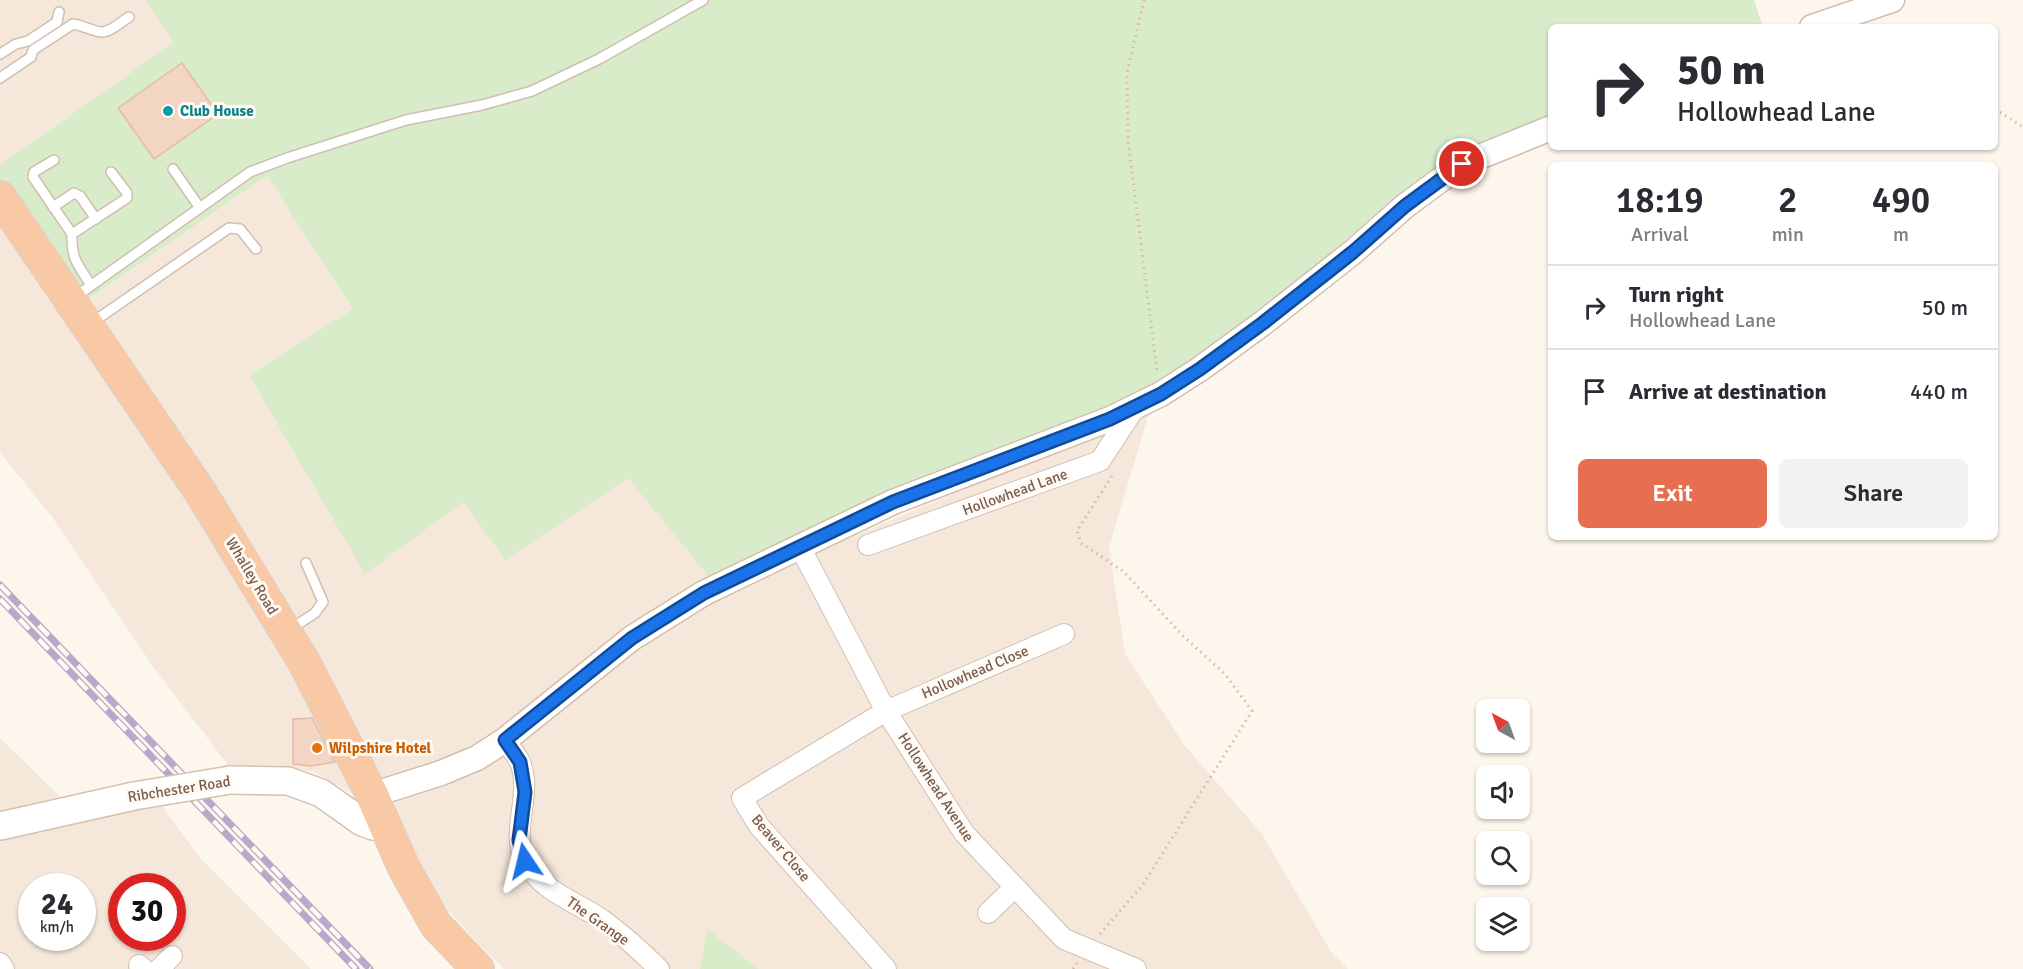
<!DOCTYPE html>
<html lang="en">
<head>
<meta charset="utf-8">
<style>
  body { margin:0; font-family:Signika,sans-serif; background:#f2f2f3; color:#2b2b33; height:100vh; display:flex; flex-direction:column; font-size:22px; white-space:nowrap }
  * { box-sizing:border-box; margin:0 }
  p { font-size:20px; color:#7c7c81 }
  .icon { flex:none; width:33px; height:33px; fill:none; stroke:currentColor; stroke-width:2; stroke-linecap:round; stroke-linejoin:round }
  .map { position:relative; flex:1; overflow:hidden }
  .side { position:absolute; left:1548px; top:162px; width:450px; height:378px; display:flex; flex-direction:column; background:#fff; border-radius:9px; box-shadow:0 2px 4px #0004 }
  .side>* { flex:none }
  .banner { position:absolute; left:1548px; top:24px; width:450px; height:126px; border-radius:9px; box-shadow:0 2px 4px #0004; background:#fff; color:#2b2b33; overflow:hidden }
  .needle { width:39px; rotate:319deg }
  .controls { position:absolute; left:1476px; top:699px; display:grid; gap:12px }
  .controls a { display:grid; place-items:center; width:54px; height:54px; border-radius:9px; background:#fff; box-shadow:0 2px 4px #0004; font-size:30px }
  .speed { position:absolute; left:18px; top:873px; display:flex; gap:12px; font-size:30px; font-weight:700; text-align:center }
  .speed>* { display:grid; place-content:center; width:78px; height:78px; border-radius:50%; background:#fff; box-shadow:0 2px 4px #0004; line-height:1 }
  .speed small { font-size:15px; font-weight:400 }
  .speed .limit { border:9px solid #d22; background:#fff; color:#111 }
  .pin { position:absolute; display:grid; place-items:center; width:51px; height:51px; color:#fff; margin:-26px; border:3px solid #fff; border-radius:50%; box-shadow:0 2px 6px #0007 }
  .me { position:absolute; width:66px; margin:-33px; rotate:350deg; stroke-linejoin:round; filter:drop-shadow(0 0 4px #0008) }
  .turn { display:flex; align-items:center; gap:21px; height:126px; padding:0 30px; font-size:27px }
  .turn .icon { width:78px; height:78px; stroke-width:2.5 }
  .turn b { display:block; font-size:42px; line-height:51px }
  .eta { display:flex; justify-content:space-evenly; align-items:center; height:102px; text-align:center }
  .eta b { font-size:36px; font-weight:600; line-height:42px }
  .primary-button { display:flex; gap:12px; margin-top:auto; padding:12px 30px }
  .primary-button a { flex:1; height:69px; border-radius:9px; background:#e76f51; color:#fff; font-size:24px; font-weight:600; line-height:69px; text-align:center }
  .primary-button a+a { background:#f2f2f3; color:#2b2b33 }
  ul { padding:0; list-style:none }
  li { display:flex; align-items:center; gap:18px; height:84px; padding:0 30px; border-top:2px solid #e1e1e2 }
  li div { flex:1 }
  li b { display:block; font-size:22px }
  li em { font-style:normal }
  .map>svg:first-child { display:block }
</style>
</head>
<body>
<div class="map">
<svg width="2023" height="969" viewBox="0 0 2023 969">
  <rect width="100%" height="100%" fill="#fdf6ec"/>
  <g fill="#f5e8da" fill-rule="evenodd">
    <polygon points="0,0 145,0 174,42 0,165"/>
    <polygon points="267,176 353,309 249,375 463,502 505,560 628,477 717,587 505,740 357,796 312,771 231,769 152,665 52,517 0,453 0,197 77,308"/>
    <polygon points="1150,410 1109,547 1125,654 1185,746 1262,834 1331,952 1348,969 504,969 475,940 432,892 392,796 485,765 642,640 793,562"/>
    <path d="M 0,738 L 85,821 L 160,803 L 201,859 L 311,969 L 0,969 ZM 32,886 L 82,886 L 82,938 L 32,938 ZM 122,886 L 172,886 L 172,938 L 122,938 Z"/>
  </g>
  <g fill="#d8ecc9">
    <polygon points="145,0 1754,0 1763,27 1551,27 1551,128 1462,164 1200,369 717,587 628,478 505,560 463,502 365,574 249,375 353,309 267,176 76,308 0,197 0,165 174,42"/>
    <polygon points="707,929 758,969 700,969"/>
  </g>
  <g fill="#f3d5c3" stroke="#e6bba3" stroke-width="1.5">
    <polygon points="182,63 218,114 154,159 118,108"/>
    <polygon points="312,718 335,762 311,766 293,764 293,719"/>
  </g>
  <g fill="none" stroke-linecap="round" stroke-linejoin="round">
    <defs>
      <g id="service">
        <polyline points="0,54 16,44 28,41 57,22 59,12"/>
        <path d="M 0,78 L 31,57 L 33,50 L 73,24 C 82,25 94,32 102,32 C 111,32 122,21 129,17"/>
        <polyline points="54,160 34,172 33,177 72,234"/>
        <polyline points="173,169 200,208"/>
        <polyline points="53,207 74,193 80,196 96,219"/>
        <path d="M 91,285 C 78,265 71,259 72,234 L 127,198 L 127,193 L 111,172"/>
        <polyline points="75,297 250,172 287,158 406,120 482,105 532,91 599,59 703,0"/>
        <polyline points="90,324 229,228 240,229 256,249"/>
        <polyline points="289,630 315,613 323,602 306,563"/>
      </g>
      <g id="minor">
        <polyline points="868,545 1100,461 1136,406"/>
        <polyline points="800,547 886,711 964,833 1064,939 1136,969"/>
        <path d="M 505,740 C 509,747 517,755 520,762 C 533,795 510,830 525,861 C 540,891 579,903 604,921 C 624,936 642,952 659,969"/>
        <polyline points="988,913 1014,888"/>
        <polyline points="0,963 4,969"/>
        <polyline points="139,965 144,969"/>
        <polyline points="159,969 172,956"/>
        <polyline points="886,969 759,826 742,798 886,711 1064,634"/>
      </g>
      <g id="tertiary">
        <polyline points="1812,27 1892,0"/>
        <polyline points="372,795 441,773 477,758 505,740 632,638 704,593 893,502 1110,419 1161,394 1200,369 1263,323 1353,252 1405,206 1462,164 1551,128"/>
      </g>
      <g id="secondary">
        <polyline points="230,780 288,781 321,793 362,822 373,826 385,824"/>
        <polyline points="0,826 134,796"/>
      </g>
      <polyline id="trunk" points="0,197 201,493 304,662 372,795 404,868 436,925 478,969"/>
    </defs>
    <use href="#service" stroke="#d1beb0" stroke-width="12"/>
    <use href="#minor" stroke="#d1beb0" stroke-width="22"/>
    <use href="#tertiary" stroke="#d1beb0" stroke-width="27"/>
    <use href="#secondary" stroke="#d6c0b0" stroke-width="30"/>
    <use href="#trunk" stroke="#dad1cd" stroke-width="34"/>
    <g stroke="#d9b8a5" stroke-width="3" stroke-dasharray="1.5 4.5" stroke-linecap="butt">
      <polyline points="1144,0 1127,73 1128,140 1157,372"/>
      <polyline points="1995,109 2023,127"/>
      <polyline points="1100,934 1142,886 1252,711 1225,674 1182,635 1124,572 1081,543 1077,531 1112,476"/>
      <polyline points="1073,969 1077,963"/>
    </g>
    <use href="#service" stroke="#fff" stroke-width="9"/>
    <use href="#minor" stroke="#fff" stroke-width="20"/>
    <use href="#tertiary" stroke="#fff" stroke-width="24"/>
    <use href="#secondary" stroke="#fff" stroke-width="27"/>
    <use href="#trunk" stroke="#f9c8a4" stroke-width="32"/>
    <defs>
      <g id="rail">
        <polyline points="0,585 370,969"/>
        <polyline points="0,599 356,969"/>
      </g>
    </defs>
    <use href="#rail" stroke="#b9a8c9" stroke-width="7"/>
    <use href="#rail" stroke="#fffaf3" stroke-width="4.5" stroke-dasharray="14" stroke-linecap="butt"/>
    <defs>
      <polyline id="secondary-bridge" points="134,796 230,780"/>
    </defs>
    <use href="#secondary-bridge" stroke="#d6c0b0" stroke-width="30" stroke-linecap="butt"/>
    <use href="#secondary-bridge" stroke="#fff" stroke-width="27"/>
  </g>
  <g fill="none" stroke-linecap="round" stroke-linejoin="round">
    <defs>
      <polyline id="route" points="525,861 519,840 525,792 520,762 505,740 632,638 704,593 893,502 1110,419 1161,394 1200,369 1263,323 1353,252 1405,206 1462,164"/>
    </defs>
    <use href="#route" stroke="#114b97" stroke-width="15"/>
    <use href="#route" stroke="#1a73e8" stroke-width="10"/>
  </g>
  <circle fill="#0f9aa8" stroke="#fffaf3" stroke-width="2" cx="168" cy="111" r="6"/>
  <circle fill="#e8710a" stroke="#fffaf3" stroke-width="2" cx="317" cy="748" r="6"/>
  <g text-anchor="middle" dominant-baseline="central" stroke-width="6" stroke-linejoin="round" paint-order="stroke">
    <g font-size="15" font-weight="bold" fill="#0d838f" stroke="#fffaf3" text-anchor="start">
      <text x="180" y="111">Club House</text>
    </g>
    <g font-size="15" fill="#7a5c4d" stroke="#fffaf3">
      <text transform="translate(1015 492) rotate(-20)">Hollowhead Lane</text>
      <text transform="translate(252 576) rotate(59)">Whalley Road</text>
      <text transform="translate(975 672) rotate(-23)">Hollowhead Close</text>
      <text transform="translate(936 787) rotate(57)">Hollowhead Avenue</text>
      <text transform="translate(179 789) rotate(-9)">Ribchester Road</text>
      <text transform="translate(781 848) rotate(50)">Beaver Close</text>
      <text transform="translate(598 921) rotate(35)">The Grange</text>
    </g>
    <g font-size="15" font-weight="bold" fill="#c56008" stroke="#fffaf3" text-anchor="start">
      <text x="329" y="748">Wilpshire Hotel</text>
    </g>
  </g>
</svg>
<div class="controls">
<a><svg class="needle" viewBox="-14 -14 28 28"><path d="M0-13l5 13h-10z" fill="#e53935"/><path d="M0 13l5-13h-10z" fill="#7c7c81"/></svg></a>
<a><svg class="icon" aria-label="sound" viewBox="0 0 24 24"><path d="M4 9h4l5-4v14l-5-4H4zM17 9q2 3 0 6"/></svg></a>
<a><svg class="icon" aria-label="search" viewBox="0 0 24 24"><circle cx="10" cy="10" r="6"/><path d="M15 15l6 6"/></svg></a>
<a><svg class="icon" aria-label="layers" viewBox="0 0 24 24"><path d="M12 4l9 5-9 5-9-5zM3 14l9 5 9-5"/></svg></a>
</div>
<div class="speed"><div>24<small>km/h</small></div><div class="limit">30</div></div>
<div class="pin" style="left:1462px;top:164px;background:#d93025"><svg class="icon" aria-label="arrive" viewBox="0 0 24 24"><path d="M6 21V4h12l-3 4 3 4H6"/></svg></div>
<svg class="me" style="left:525px;top:861px" viewBox="-20 -20 40 40"><path d="M0-17L14 15 0 8-14 15z" fill="#1a73e8" stroke="#fff" stroke-width="4"/></svg>
<div class="banner">
<div class="turn"><svg class="icon" aria-label="right" viewBox="0 0 24 24"><path d="M7 20v-9h11M14 6l5 5-5 5"/></svg><div><b>50 m</b>Hollowhead Lane</div></div>
</div>
<section class="side">
<div class="eta">
<div><b>18:19</b><p>Arrival</p></div>
<div><b>2</b><p>min</p></div>
<div><b>490</b><p>m</p></div>
</div>
<ul>
<li><svg class="icon" aria-label="right" viewBox="0 0 24 24"><path d="M7 20v-9h11M14 6l5 5-5 5"/></svg><div><b>Turn right</b><p>Hollowhead Lane</p></div><em>50 m</em></li>
<li><svg class="icon" aria-label="arrive" viewBox="0 0 24 24"><path d="M6 21V4h12l-3 4 3 4H6"/></svg><div><b>Arrive at destination</b></div><em>440 m</em></li>
</ul>
<div class="primary-button"><a>Exit</a><a>Share</a></div>
</section>
</div>
</body>
</html>
